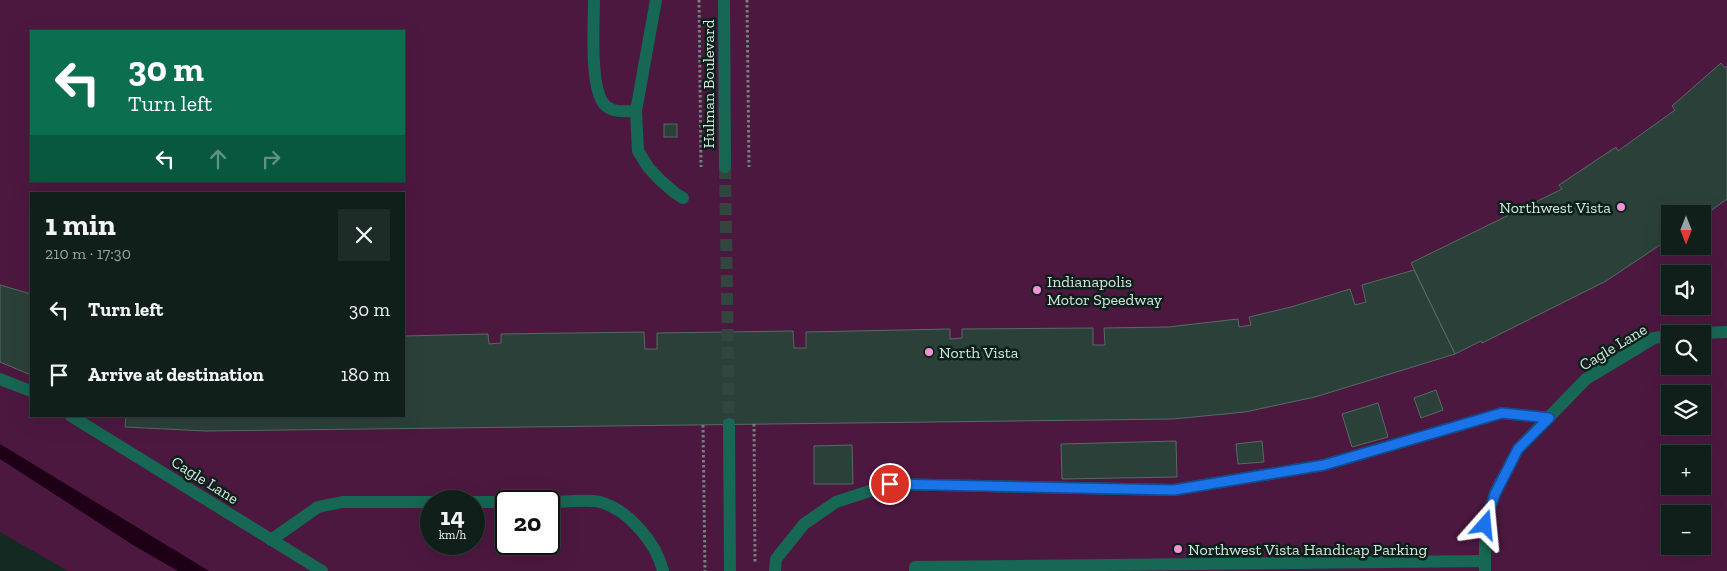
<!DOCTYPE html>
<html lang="en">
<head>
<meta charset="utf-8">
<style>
  body { margin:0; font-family:"Zilla Slab",serif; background:#1e2c27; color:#f1f3f6; height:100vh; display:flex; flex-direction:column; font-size:19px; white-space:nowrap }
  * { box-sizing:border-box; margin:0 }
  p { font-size:16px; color:#9ca2a2 }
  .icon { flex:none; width:28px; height:28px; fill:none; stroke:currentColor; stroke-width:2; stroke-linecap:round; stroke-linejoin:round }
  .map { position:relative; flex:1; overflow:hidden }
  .drawer { position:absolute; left:30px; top:192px; width:375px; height:225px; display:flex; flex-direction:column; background:#101f1a; border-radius:0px; box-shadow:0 5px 20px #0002,0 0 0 1px #303d39 }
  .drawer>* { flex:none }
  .hud { position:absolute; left:30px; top:30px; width:375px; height:152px; border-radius:0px; box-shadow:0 5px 20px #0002,0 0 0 1px #303d39; background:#0b6e4f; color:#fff; overflow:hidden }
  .needle { width:32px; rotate:180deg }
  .fabs { position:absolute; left:1661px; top:205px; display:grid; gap:10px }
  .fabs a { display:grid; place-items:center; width:50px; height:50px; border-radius:0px; background:#101f1a; box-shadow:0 5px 20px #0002,0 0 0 1px #303d39; font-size:25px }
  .speed { position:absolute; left:420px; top:490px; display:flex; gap:10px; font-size:25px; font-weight:700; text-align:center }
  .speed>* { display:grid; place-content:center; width:65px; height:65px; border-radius:50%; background:#101f1a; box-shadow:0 5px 20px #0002,0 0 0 1px #303d39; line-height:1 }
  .speed small { font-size:12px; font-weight:400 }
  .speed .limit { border:2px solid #111; border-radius:8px; background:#fff; color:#111 }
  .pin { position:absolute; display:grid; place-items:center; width:42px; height:42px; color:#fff; margin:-21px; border:2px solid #fff; border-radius:50%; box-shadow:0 1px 5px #0007 }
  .me { position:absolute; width:55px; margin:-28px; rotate:18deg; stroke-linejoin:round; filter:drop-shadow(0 0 4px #0008) }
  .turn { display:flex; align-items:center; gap:18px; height:105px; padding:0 15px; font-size:22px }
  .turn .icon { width:65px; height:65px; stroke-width:2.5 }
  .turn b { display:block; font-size:35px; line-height:42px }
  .lanes { display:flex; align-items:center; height:48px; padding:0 15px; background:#0003; justify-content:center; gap:25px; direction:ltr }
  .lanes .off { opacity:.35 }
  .round { display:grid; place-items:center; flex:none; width:52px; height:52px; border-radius:0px; background:#1e2c27 }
  .summary { display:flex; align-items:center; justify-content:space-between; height:85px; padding:0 15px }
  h1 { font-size:30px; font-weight:700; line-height:38px }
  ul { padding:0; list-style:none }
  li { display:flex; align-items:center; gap:15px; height:65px; padding:0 15px }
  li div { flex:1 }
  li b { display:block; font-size:19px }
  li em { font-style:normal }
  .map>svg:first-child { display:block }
</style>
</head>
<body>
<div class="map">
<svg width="1727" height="571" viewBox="0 0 1727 571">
  <rect width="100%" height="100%" fill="#152923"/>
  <path fill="#4d1840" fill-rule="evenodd" d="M 0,0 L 1727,0 L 1727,571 L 68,571 L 0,532 ZM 31,31 L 404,31 L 404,181 L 31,181 ZM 31,194 L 404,194 L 404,416 L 31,416 ZM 1670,214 L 1702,214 L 1702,246 L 1670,246 ZM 1670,274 L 1702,274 L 1702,306 L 1670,306 ZM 1670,334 L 1702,334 L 1702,366 L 1670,366 ZM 1670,394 L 1702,394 L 1702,426 L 1670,426 ZM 1670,454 L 1702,454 L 1702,486 L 1670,486 ZM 431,501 L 474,501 L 474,544 L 431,544 ZM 506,501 L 549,501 L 549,544 L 506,544 ZM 1670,514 L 1702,514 L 1702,546 L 1670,546 Z"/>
  <polygon fill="#1d0015" points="0,444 209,571 178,571 133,545 0,459"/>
  <g fill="#2c403a" stroke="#556b63">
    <polygon points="1721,63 1725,68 1727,66 1727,199 1702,217 1702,214 1670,214 1670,239 1668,241 1670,246 1673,247 1665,252 1660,245 1606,281 1482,343 1481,341 1455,354 1411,263 1562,189 1559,185 1616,147 1618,151 1675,110 1672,106"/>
    <rect x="664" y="124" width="13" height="13"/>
    <polygon points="1414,270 1455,354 1315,397 1245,412 1173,419 206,431 125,427 126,416 404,416 404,336 488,334 489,344 501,343 501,334 644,332 645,349 657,349 657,333 793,331 794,348 806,348 806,332 950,329 950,339 962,338 962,329 1093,328 1093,345 1105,345 1104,328 1168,327 1238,319 1239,327 1251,325 1249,317 1291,307 1350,289 1355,305 1366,302 1362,285"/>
    <polygon points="0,285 31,294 31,375 0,362"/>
    <polygon points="1436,390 1443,410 1421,418 1414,398"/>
    <polygon points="1378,403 1388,437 1352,447 1342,414"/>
    <polygon points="1176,441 1177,477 1062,479 1061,444"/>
    <polygon points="1262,441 1264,462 1238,464 1236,444"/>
    <polygon points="852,445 853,484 814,484 814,446"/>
  </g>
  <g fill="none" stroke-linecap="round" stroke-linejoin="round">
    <polyline stroke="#32453f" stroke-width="12" stroke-dasharray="12 6" stroke-linecap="butt" points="725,167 729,424"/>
    <g stroke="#71817c" stroke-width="3" stroke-dasharray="2.5 2.5" stroke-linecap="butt">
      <polyline points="699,0 701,167"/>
      <polyline points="747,0 749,167"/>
      <polyline points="754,424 755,563"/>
      <polyline points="703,425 705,571"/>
    </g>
    <g stroke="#166753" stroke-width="12">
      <path d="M 594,0 C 594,23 589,92 606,106 C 614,113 626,111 636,111"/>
      <polyline points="656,0 636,111 638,151 648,167 659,179 675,193 683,198"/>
      <polyline points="1684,334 1727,332"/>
      <polyline points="0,379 31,391"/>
      <polyline points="71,416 322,571"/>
      <polyline points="474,502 506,502"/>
      <path d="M 549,502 C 562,502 587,499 600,502 C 628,509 657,544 663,571"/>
      <polyline points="271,540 318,507 342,502 431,502"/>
      <polyline points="775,571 776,559 804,524 836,502 891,484 1174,490 1324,465 1502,413 1549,418"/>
      <polyline points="915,571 915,567 1485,561"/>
      <polyline points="1485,571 1485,525 1495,493 1518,449 1586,379 1654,338 1670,336"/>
    </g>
    <g stroke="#166753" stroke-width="12">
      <polyline points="724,0 725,167"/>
      <polyline points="729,424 730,571"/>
    </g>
  </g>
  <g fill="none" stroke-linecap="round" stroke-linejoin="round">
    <defs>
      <polyline id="route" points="890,484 1174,490 1324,465 1502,413 1549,418 1518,449 1495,494 1485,525"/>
    </defs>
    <use href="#route" stroke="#114b97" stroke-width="12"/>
    <use href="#route" stroke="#1a73e8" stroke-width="9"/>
  </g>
  <g fill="#f391d6" stroke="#0c201a" stroke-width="2">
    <circle cx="1621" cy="207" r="5"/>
    <circle cx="1037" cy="290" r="5"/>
    <circle cx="929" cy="352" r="5"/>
    <circle cx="1178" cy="549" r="5"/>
  </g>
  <g text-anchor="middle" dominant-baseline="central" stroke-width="5" stroke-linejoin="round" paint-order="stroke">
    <g font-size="16" fill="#d8e4e0" stroke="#0c201a">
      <text transform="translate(708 84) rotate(-90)">Hulman Boulevard</text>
      <text transform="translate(1613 347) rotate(-31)">Cagle Lane</text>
      <text transform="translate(205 480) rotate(32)">Cagle Lane</text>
    </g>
    <g font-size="16" fill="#d8e4e0" stroke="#0c201a" text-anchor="start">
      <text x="1611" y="207" text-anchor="end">Northwest Vista</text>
      <text x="1047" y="281">Indianapolis<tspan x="1047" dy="18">Motor Speedway</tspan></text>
      <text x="939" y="352">North Vista</text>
      <text x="1188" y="549">Northwest Vista Handicap Parking</text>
    </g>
  </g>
</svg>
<div class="fabs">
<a><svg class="needle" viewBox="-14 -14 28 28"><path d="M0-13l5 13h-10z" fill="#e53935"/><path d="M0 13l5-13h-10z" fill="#9ca2a2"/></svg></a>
<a><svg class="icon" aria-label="sound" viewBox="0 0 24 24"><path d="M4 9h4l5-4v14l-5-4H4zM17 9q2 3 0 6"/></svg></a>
<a><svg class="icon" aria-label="search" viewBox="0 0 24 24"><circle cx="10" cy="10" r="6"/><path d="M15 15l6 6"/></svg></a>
<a><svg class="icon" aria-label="layers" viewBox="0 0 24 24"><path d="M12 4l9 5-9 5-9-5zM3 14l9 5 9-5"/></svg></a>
<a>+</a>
<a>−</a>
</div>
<div class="speed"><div>14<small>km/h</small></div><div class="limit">20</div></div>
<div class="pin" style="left:890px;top:484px;background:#d93025"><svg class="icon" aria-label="arrive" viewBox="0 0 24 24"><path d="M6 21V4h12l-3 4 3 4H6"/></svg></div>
<svg class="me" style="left:1485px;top:525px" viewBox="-20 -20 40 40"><path d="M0-17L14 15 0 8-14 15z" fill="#1a73e8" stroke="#fff" stroke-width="4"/></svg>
<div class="hud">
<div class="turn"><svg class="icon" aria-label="left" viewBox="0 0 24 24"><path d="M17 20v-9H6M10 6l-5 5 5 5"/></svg><div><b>30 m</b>Turn left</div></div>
<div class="lanes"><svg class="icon" aria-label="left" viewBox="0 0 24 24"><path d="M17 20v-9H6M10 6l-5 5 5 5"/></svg><svg class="icon off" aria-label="ahead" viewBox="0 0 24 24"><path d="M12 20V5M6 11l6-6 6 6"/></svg><svg class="icon off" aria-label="right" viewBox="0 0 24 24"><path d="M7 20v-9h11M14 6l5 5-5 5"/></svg></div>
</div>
<section class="drawer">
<div class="summary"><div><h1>1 min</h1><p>210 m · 17:30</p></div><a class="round"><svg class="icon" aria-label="close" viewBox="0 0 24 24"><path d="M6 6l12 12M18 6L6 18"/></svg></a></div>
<ul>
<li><svg class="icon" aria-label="left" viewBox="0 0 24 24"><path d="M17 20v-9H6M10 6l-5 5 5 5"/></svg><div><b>Turn left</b></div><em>30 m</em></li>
<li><svg class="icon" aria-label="arrive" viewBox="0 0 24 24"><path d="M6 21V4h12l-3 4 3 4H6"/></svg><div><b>Arrive at destination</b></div><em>180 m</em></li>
</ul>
</section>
</div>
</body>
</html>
